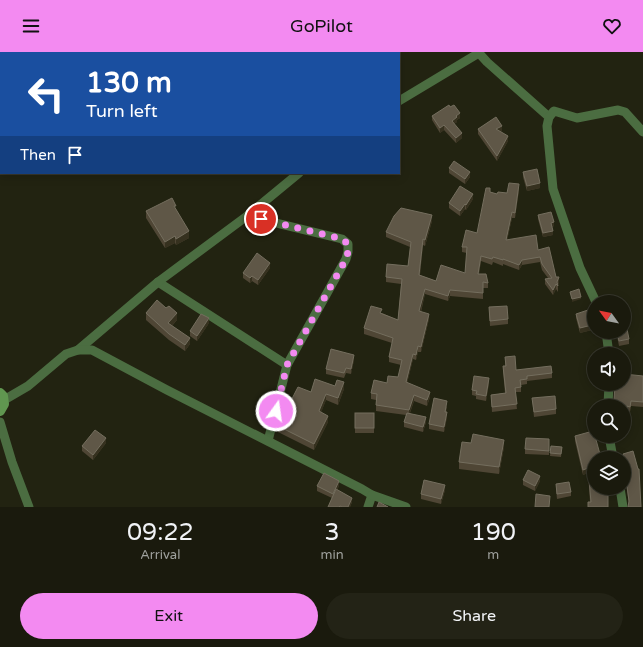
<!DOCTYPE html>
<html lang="en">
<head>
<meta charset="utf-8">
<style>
  body { margin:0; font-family:"Varela Round",sans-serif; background:#232316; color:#f1f3f6; height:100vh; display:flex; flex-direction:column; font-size:15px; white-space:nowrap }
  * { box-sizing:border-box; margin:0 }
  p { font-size:13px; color:#9fa19d }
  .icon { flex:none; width:22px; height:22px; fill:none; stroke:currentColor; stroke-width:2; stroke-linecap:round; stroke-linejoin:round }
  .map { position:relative; height:455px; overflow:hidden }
  .sheet { display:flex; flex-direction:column; background:#1a1a0d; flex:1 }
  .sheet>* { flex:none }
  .top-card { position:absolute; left:0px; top:0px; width:400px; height:122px; box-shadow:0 2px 10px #0003,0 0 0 1px #38382e; background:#1a4fa0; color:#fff; overflow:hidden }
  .needle { width:26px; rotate:303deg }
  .fabs { position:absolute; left:587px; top:243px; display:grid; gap:8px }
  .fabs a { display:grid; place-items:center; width:44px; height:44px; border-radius:50%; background:#1a1a0d; box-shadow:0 2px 10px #0003,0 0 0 1px #38382e; font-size:20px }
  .pin { position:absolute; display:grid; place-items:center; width:34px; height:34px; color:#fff; margin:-17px; border:2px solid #fff; border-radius:50%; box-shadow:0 1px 4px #0007 }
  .me { position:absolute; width:44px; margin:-22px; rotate:14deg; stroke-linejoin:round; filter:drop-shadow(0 0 3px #0008) }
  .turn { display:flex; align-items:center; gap:14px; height:84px; padding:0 20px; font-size:18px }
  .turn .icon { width:52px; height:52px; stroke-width:2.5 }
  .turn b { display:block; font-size:28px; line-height:34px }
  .then { display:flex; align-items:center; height:38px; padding:0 20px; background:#0003; gap:8px; font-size:15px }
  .eta { display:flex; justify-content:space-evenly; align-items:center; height:68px; text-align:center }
  .eta b { font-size:24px; font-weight:600; line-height:28px }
  .button { display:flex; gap:8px; margin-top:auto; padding:8px 20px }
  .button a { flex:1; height:46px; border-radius:24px; background:#f38af1; color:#111; font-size:16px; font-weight:600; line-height:46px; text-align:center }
  .button a+a { background:#232316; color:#f1f3f6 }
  header { display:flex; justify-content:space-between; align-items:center; height:52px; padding:0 20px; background:#f38af1; color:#111; font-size:18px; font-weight:600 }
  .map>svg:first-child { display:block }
</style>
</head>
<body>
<header><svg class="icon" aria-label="menu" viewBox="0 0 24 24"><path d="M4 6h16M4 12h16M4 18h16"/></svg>GoPilot<svg class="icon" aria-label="heart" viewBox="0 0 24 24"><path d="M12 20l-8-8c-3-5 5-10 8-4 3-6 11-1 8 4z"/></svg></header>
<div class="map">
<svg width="643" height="455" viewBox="0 0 643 455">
  <rect width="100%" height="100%" fill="#222311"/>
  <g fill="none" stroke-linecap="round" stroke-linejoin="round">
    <g stroke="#4b6d41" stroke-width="9">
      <polyline points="478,0 487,10 549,65 547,74 553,137 580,216 596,250"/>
      <polyline points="399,49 479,1"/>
      <polyline points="549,65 554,59 577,66 618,58 625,60 643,80"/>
      <polyline points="247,164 342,187 348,192 348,200 346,207 287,313 268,389"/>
      <polyline points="158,230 287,313"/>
      <polyline points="606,280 609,302"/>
      <polyline points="78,298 158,230 247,164 299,121"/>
      <polyline points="4,348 28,334 66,302 78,298 92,298 167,338 362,437 372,443 368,455"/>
      <polyline points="608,354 609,332"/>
      <polyline points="0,370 12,410 29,455"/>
      <polyline points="609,384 613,406"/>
      <polyline points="620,436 623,455"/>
      <polyline points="372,443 406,455"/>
    </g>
    <polyline stroke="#609750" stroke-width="10" points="0,341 3,344 4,352 0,359"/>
  </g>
  <g fill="#4f4635">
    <polygon points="450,55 460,66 457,68 457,70 454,72 462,86 456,91 444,78 440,81 432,68 432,64"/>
    <polygon points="478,77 502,79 500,80 508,89 497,109 478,82"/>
    <polygon points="449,116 470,125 465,132 449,121"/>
    <polygon points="523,120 540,136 527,139 523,125"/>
    <polygon points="519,138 515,166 512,166 507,188 538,198 559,230 558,233 558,240 556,237 553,243 545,232 545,227 548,226 542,218 540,210 522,213 519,218 503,212 503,214 493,210 492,213 481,209 479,222 488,231 488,236 483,236 483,247 450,244 448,249 425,242 421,260 429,267 421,300 418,300 416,308 413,307 407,331 430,345 427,354 414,349 410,361 426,370 423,380 404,375 404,370 406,363 376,359 376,348 371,347 371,341 398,325 401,313 389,310 389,305 392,291 364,282 364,276 382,261 398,268 401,232 386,230 386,225 408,214 410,195 386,185 386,180 432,169 425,194 423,193 420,223 436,229 465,221 467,201 462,200 462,195 477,181 490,140 497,142 507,141"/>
    <polygon points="473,147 466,158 465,157 460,164 449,156 449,151"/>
    <polygon points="176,157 189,186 176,193 175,191 165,196 146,166 146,159"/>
    <polygon points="538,163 554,174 552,175 553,183 543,185 538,167"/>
    <polygon points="270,216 258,233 252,229 250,231 243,226 243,221"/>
    <polygon points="489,255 508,267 508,272 490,274"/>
    <polygon points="146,261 177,268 172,274 190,292 185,299 169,288 146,268"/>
    <polygon points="576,262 592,278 580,281 576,266"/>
    <polygon points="209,271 197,289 190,284 190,279"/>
    <polygon points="617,280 629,287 629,292 619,294 617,284"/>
    <polygon points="505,305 516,318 552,321 552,326 527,329 527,332 521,333 521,340 515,340 517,357 492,360 491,343 505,341 503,319 503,314 505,314"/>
    <polygon points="354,308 351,322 346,321 344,326 326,322 326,317"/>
    <polygon points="643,324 643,355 631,354 630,360 627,360 627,367 624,367 624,354 613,352"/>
    <polygon points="489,331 486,349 476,347 476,344 472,343 472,338"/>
    <polygon points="335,334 344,337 338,353 326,348 321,360 328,370 314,398 278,380 278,374"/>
    <polygon points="532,346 556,357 556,362 534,365"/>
    <polygon points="447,354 446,360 447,365 444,380 429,377 429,372"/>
    <rect x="355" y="361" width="19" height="20"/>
    <polygon points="575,384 599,401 611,436 611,443 608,443 590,450 588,421 583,423 575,389"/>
    <polygon points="549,387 549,403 525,402 525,397"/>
    <polygon points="106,391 93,408 82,399 82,394"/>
    <polygon points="551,394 562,395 561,405 550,404"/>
    <polygon points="504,395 499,422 459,417 459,410"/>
    <polygon points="633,399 629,452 626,432 626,427 628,427 624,411 624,406 623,406 623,402"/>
    <polygon points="523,428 540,429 535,439 523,433"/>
    <polygon points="556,432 571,440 571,444 557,447 556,437"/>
    <polygon points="317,434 339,434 337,438 352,450 350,455 328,455 332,446 317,439"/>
    <polygon points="445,438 441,452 421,447 421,442"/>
  </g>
  <g fill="#36311f">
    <polygon points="460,61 460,66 457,68 457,70 452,73 452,69 456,64"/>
    <polygon points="444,73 444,78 440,81 440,76"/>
    <polygon points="502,74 502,79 496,82 496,77"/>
    <polygon points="462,81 462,86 456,91 456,86"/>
    <polygon points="508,84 508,89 497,109 497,104"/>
    <polygon points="470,120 470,125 465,132 465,127"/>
    <polygon points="540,131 540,136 527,139 527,134"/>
    <polygon points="519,132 519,138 515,166 515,161"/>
    <polygon points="473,142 473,147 466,158 466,153"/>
    <polygon points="465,152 465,157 460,164 460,159"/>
    <polygon points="512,160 512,166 506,194 506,188"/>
    <polygon points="432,163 432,169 425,194 425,188"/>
    <polygon points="554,170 554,174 551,175 551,171"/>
    <polygon points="189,179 189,186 176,193 176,187"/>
    <polygon points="553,179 553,183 543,185 543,181"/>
    <polygon points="175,184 175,191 165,196 165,190"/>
    <polygon points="423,187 423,193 419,229 419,223"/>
    <polygon points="481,204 481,209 478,227 478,222"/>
    <polygon points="522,208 522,213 519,218 519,213"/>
    <polygon points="270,211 270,216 258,233 258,228"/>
    <polygon points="252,224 252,229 250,231 250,226"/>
    <polygon points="559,225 559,230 557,234 557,230"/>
    <polygon points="556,232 556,237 553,243 553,238"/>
    <polygon points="425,237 425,242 419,265 419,259"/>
    <polygon points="450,238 450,244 448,249 448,244"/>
    <polygon points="581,245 581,247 572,250 572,247"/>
    <polygon points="177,261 177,268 168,278 168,271"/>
    <polygon points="429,262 429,267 421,300 421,295"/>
    <polygon points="209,266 209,271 197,289 197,284"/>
    <polygon points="592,273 592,278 580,281 580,276"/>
    <polygon points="190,286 190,292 185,299 185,293"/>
    <polygon points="418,294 418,300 416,308 416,303"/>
    <polygon points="413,302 413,307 406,336 406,330"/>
    <polygon points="354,303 354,308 351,322 351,317"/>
    <polygon points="489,326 489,331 486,349 486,344"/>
    <polygon points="344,330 344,337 338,353 338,346"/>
    <polygon points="430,340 430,345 427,354 427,348"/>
    <polygon points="326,342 326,348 319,366 319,359"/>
    <polygon points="414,343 414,349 409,363 409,358"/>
    <polygon points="447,360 447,365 444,380 444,375"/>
    <polygon points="328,364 328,370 314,398 314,392"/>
    <polygon points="426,365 426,370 423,380 423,375"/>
    <polygon points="106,386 106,391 93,408 93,403"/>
    <polygon points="504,388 504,395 499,422 499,415"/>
    <polygon points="588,416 588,421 583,423 583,418"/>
    <polygon points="540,424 540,429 535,439 535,434"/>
    <polygon points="339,429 339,434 333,446 333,442"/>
    <polygon points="445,433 445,438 441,452 441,447"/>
    <polygon points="352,446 352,450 350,455 348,455"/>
  </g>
  <g fill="#5f5747" stroke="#746e5e">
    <polygon points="1,48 1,64 0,65 0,49"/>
    <polygon points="449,53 450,55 454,53 460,61 456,64 457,65 452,69 462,81 456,86 444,73 440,76 432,64"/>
    <polygon points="496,65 502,74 496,77 508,84 497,104 478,77"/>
    <polygon points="454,109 470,120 465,127 449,116"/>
    <polygon points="537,117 540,131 527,134 523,120"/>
    <polygon points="509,131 519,132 515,161 512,160 506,188 536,183 538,198 549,195 556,225 559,225 557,230 558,234 556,232 553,238 545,227 552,226 542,212 540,205 522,208 519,213 503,207 503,208 493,205 492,207 481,204 478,222 486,222 488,231 483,230 483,241 450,238 448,244 425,237 419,259 429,262 421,295 418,294 416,303 413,302 406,330 430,340 427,348 414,343 409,358 376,353 377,342 371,341 374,328 387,331 388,324 398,325 402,308 389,305 393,286 364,276 371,254 382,257 380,261 398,268 402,227 386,225 387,212 408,214 411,190 386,180 394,164 401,156 432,163 425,188 423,187 419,223 436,229 441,213 465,221 467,195 462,195 466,178 477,181 486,136 490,136 490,140 497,142 498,140 507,141"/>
    <polygon points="460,134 473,142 466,153 465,152 460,159 449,151"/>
    <polygon points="172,146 176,154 174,154 189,179 176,187 175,184 165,190 146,159"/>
    <polygon points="551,160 554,170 551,171 553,179 543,181 538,163"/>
    <polygon points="257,201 270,211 258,228 252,224 250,226 243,221"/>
    <polygon points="579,237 581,245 572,247 570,240"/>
    <polygon points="157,248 166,256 169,254 177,261 168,271 190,286 185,293 169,282 146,261"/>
    <polygon points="507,254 508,267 490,269 489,255"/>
    <polygon points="588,258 592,273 580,276 576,262"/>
    <polygon points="201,262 209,266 197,284 190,279"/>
    <polygon points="627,277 629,287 619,289 617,280 624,280 624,278"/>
    <polygon points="331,297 354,303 351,317 346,316 344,321 326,317"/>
    <polygon points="515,304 516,318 551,314 552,321 527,324 527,327 520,328 521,335 515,336 517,352 492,355 491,343 506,341 503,314 506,314 505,305"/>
    <polygon points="624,322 643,324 643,350 631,349 630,355 627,354 627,362 624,362 624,354 609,354 613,352 614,349 615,332 624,332"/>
    <polygon points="474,324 489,326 486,344 476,342 477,339 472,338"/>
    <polygon points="315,327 335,334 337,328 344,330 338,346 326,342 319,359 328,364 314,392 278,374 298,335 311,340"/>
    <polygon points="555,344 556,357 534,360 532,346"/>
    <polygon points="434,346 447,349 445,360 447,360 444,375 429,372"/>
    <rect x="355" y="361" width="19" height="15"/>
    <polygon points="407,361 426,365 423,375 404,370"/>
    <polygon points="95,378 106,386 93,403 82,394"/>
    <polygon points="593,379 594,384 595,384 601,406 594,406 594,436 611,436 611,438 608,438 608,455 588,455 588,450 591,450 588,416 583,418 575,384"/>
    <polygon points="473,382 504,388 499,415 459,410 462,390 471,391"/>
    <polygon points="526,386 549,387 549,399 525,397"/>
    <polygon points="551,394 562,395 561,402 550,401"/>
    <polygon points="633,399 638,417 639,417 641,455 628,455 629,449 626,427 630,427 623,402"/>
    <polygon points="528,418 540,424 535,434 523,428"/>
    <polygon points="324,421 339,429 333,442 317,434"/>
    <polygon points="424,428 445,433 441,447 421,442"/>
    <polygon points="569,430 571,440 557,442 556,432"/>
    <polygon points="336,437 352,446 348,455 342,455 340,454 339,455 328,455"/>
    <polygon points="536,442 550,444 549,455 535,455"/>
    <polygon points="379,450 388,455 377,455"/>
  </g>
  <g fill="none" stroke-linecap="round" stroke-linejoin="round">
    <polyline stroke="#f38af1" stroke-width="7" stroke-dasharray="0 12.6" points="261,167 342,187 348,192 348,200 346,207 287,313 276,359"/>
  </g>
</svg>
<div class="fabs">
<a><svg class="needle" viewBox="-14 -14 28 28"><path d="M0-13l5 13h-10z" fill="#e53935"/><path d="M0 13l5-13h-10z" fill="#9fa19d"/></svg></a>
<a><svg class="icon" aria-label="sound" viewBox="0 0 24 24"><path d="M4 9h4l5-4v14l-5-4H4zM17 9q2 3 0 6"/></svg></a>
<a><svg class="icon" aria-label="search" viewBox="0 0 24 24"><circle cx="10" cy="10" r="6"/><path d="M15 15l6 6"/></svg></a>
<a><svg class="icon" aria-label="layers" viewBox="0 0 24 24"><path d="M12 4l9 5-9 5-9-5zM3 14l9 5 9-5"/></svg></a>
</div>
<div class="pin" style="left:261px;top:167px;background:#d93025"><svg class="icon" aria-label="arrive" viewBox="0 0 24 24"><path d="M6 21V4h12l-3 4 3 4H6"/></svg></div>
<svg class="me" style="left:276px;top:359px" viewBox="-20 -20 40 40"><circle r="17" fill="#f38af1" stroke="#fff" stroke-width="3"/><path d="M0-11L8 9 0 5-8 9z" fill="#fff"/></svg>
<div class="top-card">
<div class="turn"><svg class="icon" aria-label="left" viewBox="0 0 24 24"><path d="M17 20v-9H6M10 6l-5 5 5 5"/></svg><div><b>130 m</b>Turn left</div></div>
<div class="then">Then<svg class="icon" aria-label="arrive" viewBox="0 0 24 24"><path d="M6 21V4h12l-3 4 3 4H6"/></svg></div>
</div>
</div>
<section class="sheet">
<div class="eta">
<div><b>09:22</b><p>Arrival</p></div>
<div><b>3</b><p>min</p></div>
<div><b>190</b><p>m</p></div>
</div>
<div class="button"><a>Exit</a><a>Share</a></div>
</section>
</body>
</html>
